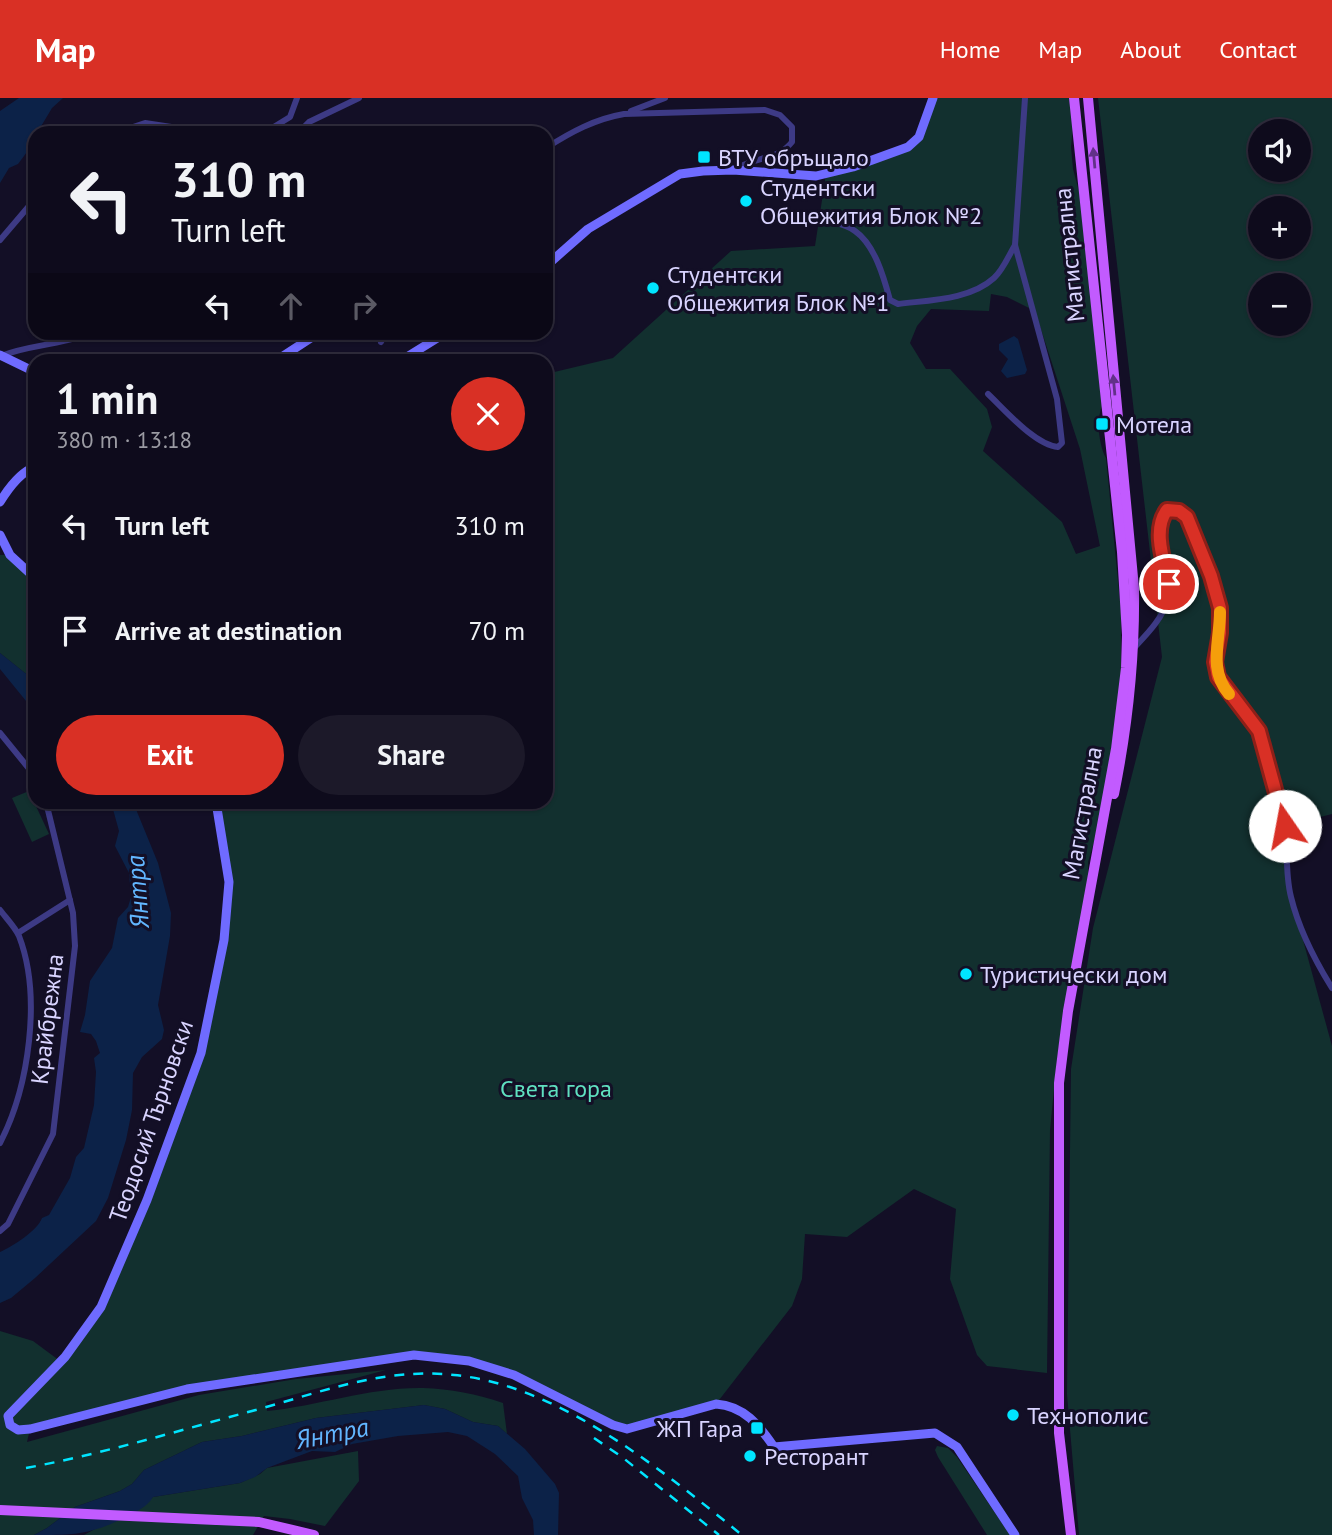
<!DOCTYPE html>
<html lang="en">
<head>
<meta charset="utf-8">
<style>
  body { margin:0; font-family:"PT Sans",sans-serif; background:#1c1929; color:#f1f3f6; height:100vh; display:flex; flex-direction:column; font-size:26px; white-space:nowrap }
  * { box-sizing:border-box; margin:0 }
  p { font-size:23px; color:#9b9ba3 }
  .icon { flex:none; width:38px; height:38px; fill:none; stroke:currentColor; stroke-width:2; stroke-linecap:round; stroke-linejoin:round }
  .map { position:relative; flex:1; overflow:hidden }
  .side { position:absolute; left:28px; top:256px; width:525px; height:455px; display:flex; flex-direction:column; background:#0e0b1c; border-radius:21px; box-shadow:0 2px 5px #0004,0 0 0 2px #2e2b3b }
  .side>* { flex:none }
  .hud { position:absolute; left:28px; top:28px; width:525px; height:214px; border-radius:21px; box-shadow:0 2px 5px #0004,0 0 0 2px #2e2b3b; background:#0e0b1c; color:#f1f3f6; overflow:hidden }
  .fabs { position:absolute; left:1248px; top:21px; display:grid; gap:14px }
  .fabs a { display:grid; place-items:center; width:63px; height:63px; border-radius:50%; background:#0e0b1c; box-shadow:0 2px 5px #0004,0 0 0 2px #2e2b3b; font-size:35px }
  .pin { position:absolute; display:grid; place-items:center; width:60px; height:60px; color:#fff; margin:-30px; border:4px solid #fff; border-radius:50%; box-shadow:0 2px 7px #0007 }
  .me { position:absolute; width:77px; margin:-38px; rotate:348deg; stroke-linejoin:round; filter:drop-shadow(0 0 5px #0008) }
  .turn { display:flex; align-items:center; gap:24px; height:147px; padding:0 28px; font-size:32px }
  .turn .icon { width:91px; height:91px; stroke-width:2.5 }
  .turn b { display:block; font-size:49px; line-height:60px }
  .lanes { display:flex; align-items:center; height:66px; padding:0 28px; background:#0003; justify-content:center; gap:35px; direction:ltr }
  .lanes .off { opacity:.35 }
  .round { display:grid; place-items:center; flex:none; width:74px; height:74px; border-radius:37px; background:#1c1929 }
  .head { display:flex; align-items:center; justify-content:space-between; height:119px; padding:0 28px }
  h1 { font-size:42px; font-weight:700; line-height:52px }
  .action { display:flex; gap:14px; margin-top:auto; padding:14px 28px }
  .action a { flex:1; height:80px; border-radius:42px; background:#d93025; color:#fff; font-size:28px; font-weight:700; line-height:80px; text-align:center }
  .action a+a { background:#1c1929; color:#f1f3f6 }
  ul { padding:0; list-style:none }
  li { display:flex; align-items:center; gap:21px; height:105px; padding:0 28px }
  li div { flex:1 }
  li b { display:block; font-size:26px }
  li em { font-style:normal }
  header { display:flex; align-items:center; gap:42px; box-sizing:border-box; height:98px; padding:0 35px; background:#d93025; color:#fff }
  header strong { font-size:33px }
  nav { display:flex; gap:38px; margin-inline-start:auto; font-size:24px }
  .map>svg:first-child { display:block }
</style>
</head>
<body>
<header>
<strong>Map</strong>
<nav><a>Home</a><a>Map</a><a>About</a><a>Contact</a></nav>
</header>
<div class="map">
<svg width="1332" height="1437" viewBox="0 0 1332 1437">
  <rect width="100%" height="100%" fill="#130f26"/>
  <g fill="#12302f" fill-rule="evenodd">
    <path d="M 933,0 L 1070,0 L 1073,28 L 1071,49 L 1073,71 L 1080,97 L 1102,308 C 1096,322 1099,348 1106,360 L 1121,514 L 1121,592 L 1100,724 L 1088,764 L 1088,781 L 1068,889 L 1057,961 L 1050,1032 L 1047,1275 L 987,1268 L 977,1257 L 950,1181 L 956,1111 L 914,1091 L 847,1139 L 805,1136 L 802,1181 L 792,1208 L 716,1306 L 627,1331 L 514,1277 L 469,1263 L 414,1257 L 187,1291 L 30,1331 L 27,1344 L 199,1297 L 296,1281 L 386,1272 L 266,1304 L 267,1313 C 318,1308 371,1289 423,1290 C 450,1291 477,1296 503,1305 L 507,1336 L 498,1328 L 473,1324 L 445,1311 L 424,1307 L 316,1320 L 242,1338 L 202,1344 L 144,1372 L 132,1386 L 120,1393 L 75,1409 L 47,1430 L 34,1437 L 0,1437 L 0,1233 L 33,1243 L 60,1263 L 101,1209 L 201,955 L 224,842 L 229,784 L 216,704 L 546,704 L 546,276 L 613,260 L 731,153 L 815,148 L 826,76 L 915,45 ZM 991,196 L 1007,199 L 1035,213 L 1080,351 L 1100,448 L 1076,456 L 1062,424 L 983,353 L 992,329 L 987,311 L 950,271 L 926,271 L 910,245 L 917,228 L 931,211 L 989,213 Z"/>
    <path d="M 1098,0 L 1332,0 L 1332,716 L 1285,728 L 1285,760 L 1300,831 L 1332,948 L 1332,1437 L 1079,1437 L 1067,1296 L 1071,971 L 1093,830 L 1162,559 ZM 1260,33 L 1298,33 L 1298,72 L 1260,72 ZM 1260,110 L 1298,110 L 1298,149 L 1260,149 ZM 1260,187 L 1298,187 L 1298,226 L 1260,226 Z"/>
    <polygon points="0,457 10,457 35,482 35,579 25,575 0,555"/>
    <polygon points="29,693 49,736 32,744 12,700"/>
    <polygon points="937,1348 948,1350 957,1359 1010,1437 987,1437 938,1359 935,1352"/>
    <polygon points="358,1353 359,1383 325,1428 290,1421 264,1418 253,1437 84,1437 153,1399 240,1385 260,1376 267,1370"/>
  </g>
  <g fill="#0c2248">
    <polygon points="19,0 63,0 52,10 37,35 35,35 31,48 24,58 18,66 9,70 0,85 0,13"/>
    <polygon points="1014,238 1018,241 1027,272 1025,276 1007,280 1001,273 1008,261 999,252 999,246"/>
    <polygon points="0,555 25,575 35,579 35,614 0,571"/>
    <path d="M 111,704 L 133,704 L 158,765 L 171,815 L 170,838 L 158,907 L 164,932 L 162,941 L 142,959 L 133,975 L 132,1012 L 126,1042 L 108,1100 L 96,1123 L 35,1180 L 11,1200 L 0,1205 L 0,1154 C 12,1149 38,1132 42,1120 L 49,1117 L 70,1080 L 76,1059 L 84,1050 L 94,1007 L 96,974 L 94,960 L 100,955 L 96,943 L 91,936 L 80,934 L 85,917 L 90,883 L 112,850 L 118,820 L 128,809 L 131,799 L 129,775 L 115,748 L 119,733 Z"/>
    <path d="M 424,1307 L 445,1311 L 473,1324 L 498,1328 L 525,1351 L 555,1386 L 559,1395 L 558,1437 L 534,1437 L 533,1422 L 522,1400 L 518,1378 L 495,1356 L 467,1338 L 448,1334 L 398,1338 L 352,1346 L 335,1354 L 312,1353 L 267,1370 L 255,1379 L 240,1385 L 153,1399 C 147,1409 137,1413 126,1419 C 89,1437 75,1437 34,1437 L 47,1430 L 75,1409 L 120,1393 L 132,1386 L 144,1372 L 202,1344 L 242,1338 L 316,1320 Z"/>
  </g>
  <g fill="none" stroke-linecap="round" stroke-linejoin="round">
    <g stroke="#3d3a85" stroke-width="6">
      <polyline points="631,13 665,0"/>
      <polyline points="115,35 145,25 211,35"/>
      <polyline points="264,35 290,19 297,0"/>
      <polyline points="298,35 309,24 359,0"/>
      <path d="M 546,50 C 571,34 595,21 624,16 L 765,12 L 780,17 L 792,29 L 792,44 C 777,63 755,58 734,72"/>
      <path d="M 801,120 C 817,122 841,123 855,133 C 875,147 884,180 890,202 L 898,206 C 929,202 970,202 994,180 C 1003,172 1009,157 1015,147"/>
      <polyline points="0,142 35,101"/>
      <polyline points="381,244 386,234"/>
      <path d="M 1,258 C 30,246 62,248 89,234"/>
      <path d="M 988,296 C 1005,312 1035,347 1058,349 L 1062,345 L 1057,301 L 1015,147 L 1025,0"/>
      <path d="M 1134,550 C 1147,536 1163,520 1168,501 C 1176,471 1147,439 1167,412 C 1175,412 1181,413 1187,419 C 1197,431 1217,491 1220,509 C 1223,532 1211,555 1217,577 C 1224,601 1252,614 1261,637 C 1270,663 1279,692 1284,719 C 1289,745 1284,772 1291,799 C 1299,832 1314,861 1332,890"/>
      <polyline points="0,635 35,678"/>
      <path d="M 0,812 C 6,820 15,829 19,838 C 42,898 29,989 0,1045"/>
      <polyline points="18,835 70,802"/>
      <polyline points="0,1133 8,1126 53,1036 75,848 73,815 46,704"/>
    </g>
    <g stroke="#6f6bff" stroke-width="9">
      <polyline points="546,168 588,131 680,76 703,73 733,72 816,78 853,69 908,49 919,39 933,0"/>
      <polyline points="0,257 35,274"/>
      <polyline points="277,262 320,234"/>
      <polyline points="402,262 447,234"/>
      <path d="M 0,404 C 8,391 20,374 35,369"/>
      <polyline points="0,437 10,457 35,480"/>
      <path d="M 216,704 L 229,784 L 224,842 L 201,955 L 147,1102 L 101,1209 L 65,1259 L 8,1318 L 10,1327 L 18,1332 L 30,1331 L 187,1291 L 414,1257 L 469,1263 L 514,1277 L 613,1327 L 627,1331 L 716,1306 C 744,1308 759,1327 774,1349 L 935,1335 L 957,1349 L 1015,1437"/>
    </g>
    <g stroke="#c25bff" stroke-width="10">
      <path d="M 1088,0 L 1134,490 C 1135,560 1128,627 1114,696"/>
      <polyline points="0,1412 259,1424 314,1437"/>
      <polyline points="1071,1437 1059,1335 1059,985 1068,913 1116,651 1126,570 1127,537 1122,454 1074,0"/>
    </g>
    <g stroke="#00e5ff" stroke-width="2.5" stroke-dasharray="10 9" stroke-linecap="butt">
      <polyline points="594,1340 622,1359 719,1437"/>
      <path d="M 26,1370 C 102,1356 177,1333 252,1313 C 319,1295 383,1269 454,1277 C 559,1287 663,1373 742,1437"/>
    </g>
  </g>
  <defs><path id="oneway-solid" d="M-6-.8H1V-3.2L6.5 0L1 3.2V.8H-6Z" transform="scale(1.75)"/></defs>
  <g fill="#623188">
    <use href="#oneway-solid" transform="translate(1094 60) rotate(-95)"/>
    <use href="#oneway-solid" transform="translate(1114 287) rotate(-95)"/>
  </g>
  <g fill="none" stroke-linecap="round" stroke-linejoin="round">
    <defs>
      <path id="route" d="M 1169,486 C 1164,463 1152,432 1167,412 L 1179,413 L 1187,419 L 1211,478 L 1220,510 L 1220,535 L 1215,564 L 1218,579 L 1259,633 L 1285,728"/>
    </defs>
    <use href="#route" stroke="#8d1f18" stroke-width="18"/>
    <use href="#route" stroke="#d93025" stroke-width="12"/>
    <path stroke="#f59e0b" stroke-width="12" d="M 1220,514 C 1220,543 1208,572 1229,596"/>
  </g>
  <g fill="#00e5ff" stroke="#130f26" stroke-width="2.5">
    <rect x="697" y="52" width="14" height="14" rx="3.5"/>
    <circle cx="746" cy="103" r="7"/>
    <circle cx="653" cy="190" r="7"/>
    <rect x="1095" y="319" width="14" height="14" rx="3.5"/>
    <circle cx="966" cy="876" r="7"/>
    <circle cx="1013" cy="1317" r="7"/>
    <rect x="750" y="1323" width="14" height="14" rx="3.5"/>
    <circle cx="750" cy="1358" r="7"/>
  </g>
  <g text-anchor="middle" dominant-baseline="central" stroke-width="6" stroke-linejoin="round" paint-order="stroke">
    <g font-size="24" fill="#d9d4ff" stroke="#130f26" text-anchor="start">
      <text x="718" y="59">ВТУ обръщало</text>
      <text x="760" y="89">Студентски<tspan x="760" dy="28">Общежития Блок №2</tspan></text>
      <text x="667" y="176">Студентски<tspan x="667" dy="28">Общежития Блок №1</tspan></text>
      <text x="1116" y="326">Мотела</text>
      <text x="980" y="876">Туристически дом</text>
      <text x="1027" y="1317">Технополис</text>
      <text x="743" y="1330" text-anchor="end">ЖП Гара</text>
      <text x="764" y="1358">Ресторант</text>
    </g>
    <g font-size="24" fill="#d9d4ff" stroke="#130f26">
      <text transform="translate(1069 157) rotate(-96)">Магистрална</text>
      <text transform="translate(1082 715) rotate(-80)">Магистрална</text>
      <text transform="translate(47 921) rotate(-83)">Крайбрежна</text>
      <text transform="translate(151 1023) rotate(-71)">Теодосий Търновски</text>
    </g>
    <g font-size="24" fill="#5fe0c0" stroke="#130f26">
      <text x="556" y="990">Света гора</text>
    </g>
    <g font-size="26" font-style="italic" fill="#62b6ff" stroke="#130f26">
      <text transform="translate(137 794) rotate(-94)">Янтра</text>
      <text transform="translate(332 1335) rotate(-11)">Янтра</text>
    </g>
  </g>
</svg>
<div class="fabs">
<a><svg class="icon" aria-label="sound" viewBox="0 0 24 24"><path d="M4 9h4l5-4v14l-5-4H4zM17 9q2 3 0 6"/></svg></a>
<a>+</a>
<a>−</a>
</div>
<div class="pin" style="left:1169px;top:486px;background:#d93025"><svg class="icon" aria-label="arrive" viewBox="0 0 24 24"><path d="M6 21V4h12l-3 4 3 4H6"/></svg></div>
<svg class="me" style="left:1285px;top:728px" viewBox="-20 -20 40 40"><circle r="19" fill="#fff"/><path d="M0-13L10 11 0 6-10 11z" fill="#d93025"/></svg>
<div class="hud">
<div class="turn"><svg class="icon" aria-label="left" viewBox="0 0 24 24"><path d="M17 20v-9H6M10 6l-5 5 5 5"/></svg><div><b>310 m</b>Turn left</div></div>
<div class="lanes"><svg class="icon" aria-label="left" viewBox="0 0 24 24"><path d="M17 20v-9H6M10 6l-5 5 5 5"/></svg><svg class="icon off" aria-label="ahead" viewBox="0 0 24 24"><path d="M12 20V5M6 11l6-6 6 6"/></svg><svg class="icon off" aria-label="right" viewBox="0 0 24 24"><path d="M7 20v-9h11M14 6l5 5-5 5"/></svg></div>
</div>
<section class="side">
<div class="head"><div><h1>1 min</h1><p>380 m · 13:18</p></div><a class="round" style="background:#d93025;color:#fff"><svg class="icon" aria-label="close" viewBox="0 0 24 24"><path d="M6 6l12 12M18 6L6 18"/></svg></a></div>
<ul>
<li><svg class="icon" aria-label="left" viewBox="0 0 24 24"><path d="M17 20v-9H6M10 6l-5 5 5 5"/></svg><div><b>Turn left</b></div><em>310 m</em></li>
<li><svg class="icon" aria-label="arrive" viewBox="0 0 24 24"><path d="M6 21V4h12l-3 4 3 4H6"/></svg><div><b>Arrive at destination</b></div><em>70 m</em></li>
</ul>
<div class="action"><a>Exit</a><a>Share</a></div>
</section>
</div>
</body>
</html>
